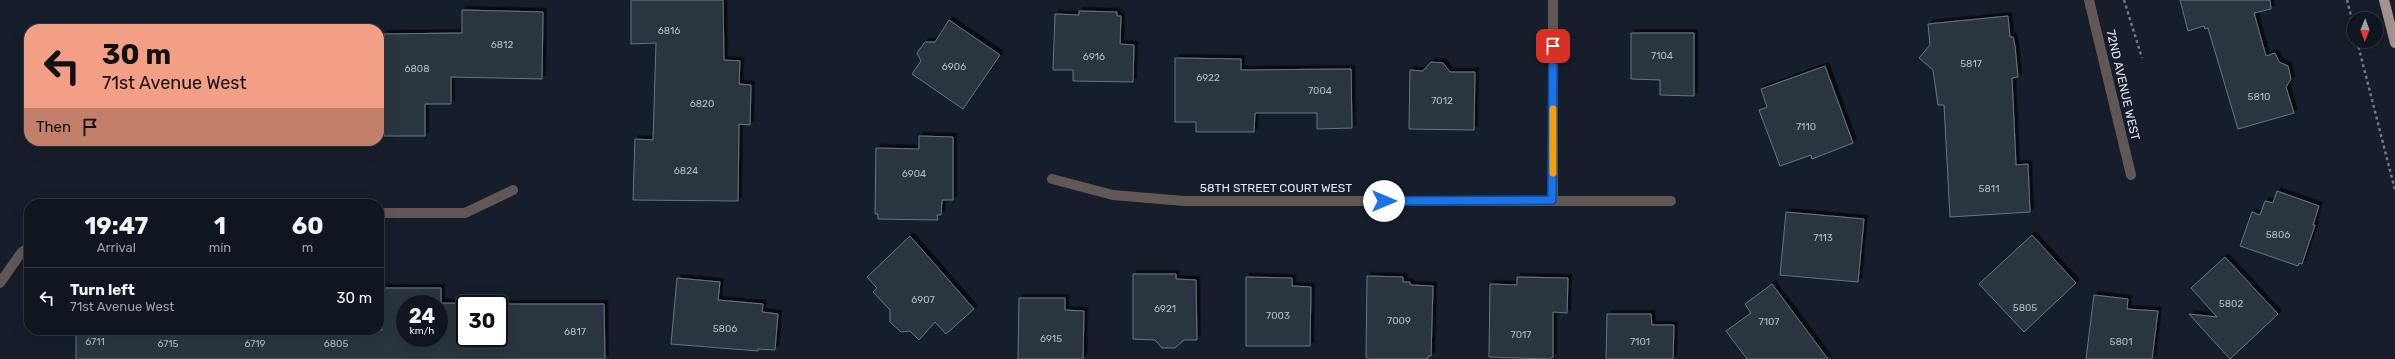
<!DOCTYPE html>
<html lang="en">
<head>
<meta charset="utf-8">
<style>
  body { margin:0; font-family:Rubik,sans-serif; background:#191f29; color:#f1f3f6; height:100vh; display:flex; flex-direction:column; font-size:15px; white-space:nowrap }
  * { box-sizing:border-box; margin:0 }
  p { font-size:13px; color:#9c9fa5 }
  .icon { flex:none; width:22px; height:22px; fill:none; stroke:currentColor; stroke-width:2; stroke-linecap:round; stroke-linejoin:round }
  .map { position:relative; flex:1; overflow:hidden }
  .sheet { position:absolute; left:24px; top:199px; width:360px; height:136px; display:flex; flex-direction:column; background:#101620; border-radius:16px; box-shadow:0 4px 16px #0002,0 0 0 1px #30353e }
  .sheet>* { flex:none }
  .top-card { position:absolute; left:24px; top:24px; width:360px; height:122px; border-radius:16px; box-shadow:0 4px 16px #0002,0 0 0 1px #30353e; background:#f39f85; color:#111; overflow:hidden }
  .needle { width:26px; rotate:181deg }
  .tools { position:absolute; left:2347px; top:12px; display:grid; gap:8px }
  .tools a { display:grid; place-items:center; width:36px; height:36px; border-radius:50%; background:#101620; box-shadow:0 4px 16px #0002,0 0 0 1px #30353e; font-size:20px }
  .speed { position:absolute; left:396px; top:295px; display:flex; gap:8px; font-size:20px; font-weight:700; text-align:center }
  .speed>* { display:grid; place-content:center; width:52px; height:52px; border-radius:50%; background:#101620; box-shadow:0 4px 16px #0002,0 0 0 1px #30353e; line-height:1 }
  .speed small { font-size:10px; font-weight:400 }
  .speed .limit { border:2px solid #111; border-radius:6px; background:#fff; color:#111 }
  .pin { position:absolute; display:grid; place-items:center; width:34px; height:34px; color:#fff; margin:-17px; border-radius:8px; box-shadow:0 2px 6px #0006 }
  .me { position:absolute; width:44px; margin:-22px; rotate:90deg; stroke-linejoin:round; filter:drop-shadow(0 0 3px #0008) }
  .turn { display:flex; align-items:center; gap:14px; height:84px; padding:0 12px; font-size:18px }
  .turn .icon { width:52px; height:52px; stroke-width:2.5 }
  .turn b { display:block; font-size:28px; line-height:34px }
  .then { display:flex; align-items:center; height:38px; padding:0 12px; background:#0003; gap:8px; font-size:15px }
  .eta { display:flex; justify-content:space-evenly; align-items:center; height:68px; text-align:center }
  .eta b { font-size:24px; font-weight:700; line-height:28px }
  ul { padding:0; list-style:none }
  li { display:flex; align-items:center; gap:12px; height:60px; padding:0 12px; border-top:1px solid #30353e }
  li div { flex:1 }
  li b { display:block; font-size:15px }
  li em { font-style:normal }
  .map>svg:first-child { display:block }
</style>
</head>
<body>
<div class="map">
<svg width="2395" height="359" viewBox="0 0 2395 359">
  <defs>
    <filter id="shadow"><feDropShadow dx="3.5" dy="-3.5" stdDeviation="0" flood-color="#0009"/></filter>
  </defs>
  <rect width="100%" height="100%" fill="#151e2a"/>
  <g fill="#2a3441" stroke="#697483" fill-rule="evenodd" filter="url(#shadow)">
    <polygon points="631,0 723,0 724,60 740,61 739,84 751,85 750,125 739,124 738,201 633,200 635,139 653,140 656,43 631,44"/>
    <polygon points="2180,0 2270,0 2271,9 2254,13 2266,56 2275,53 2279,62 2288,66 2291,79 2286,87 2294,113 2238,129 2208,28 2205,29 2204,26 2188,31"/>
    <polygon points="462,10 543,12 542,79 451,77 451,104 425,104 425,136 384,136 384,34 462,33"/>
    <polygon points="1079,11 1117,12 1117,16 1121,16 1120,44 1134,45 1133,82 1073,81 1073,70 1053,70 1055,14 1079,15"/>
    <polygon points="2008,16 2010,37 2013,37 2015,46 2018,77 2012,78 2016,165 2028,164 2030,212 1950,217 1944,105 1938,105 1933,70 1919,58 1930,45 1928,24"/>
    <polygon points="949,20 1000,55 963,109 912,74 921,61 917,53 925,42 935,42"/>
    <polygon points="1631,33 1694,33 1694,96 1660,95 1660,80 1631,79"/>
    <polygon points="1175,58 1241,59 1241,70 1351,69 1352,128 1317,129 1317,113 1255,113 1254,132 1196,132 1196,122 1175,122"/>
    <polygon points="1431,62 1443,63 1450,72 1475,72 1474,130 1409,129 1410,70 1423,71"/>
    <polygon points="1825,66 1853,143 1812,159 1811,155 1780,166 1759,110 1767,107 1761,89"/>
    <polygon points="919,136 953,137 953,200 942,200 941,215 937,215 938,220 878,219 878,214 875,214 876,148 919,149"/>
    <polygon points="2277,191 2319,206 2313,225 2315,225 2302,264 2299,263 2298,266 2240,246 2252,212 2260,215 2265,201 2273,203"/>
    <polygon points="1786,212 1864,219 1858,282 1780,275"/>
    <polygon points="2032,235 2076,283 2024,332 1979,284"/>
    <polygon points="910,236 974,309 946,334 935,322 919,340 910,331 901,332 890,322 890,310 873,292 877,288 867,277"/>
    <polygon points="2225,257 2278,314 2230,359 2189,314 2217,317 2191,288"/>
    <polygon points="1133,274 1176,274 1176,279 1196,280 1197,340 1184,340 1175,348 1162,348 1155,340 1133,339"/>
    <polygon points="1367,276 1403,277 1403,282 1410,282 1410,285 1433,286 1431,356 1428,356 1428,359 1369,359 1366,357"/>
    <polygon points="1246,277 1292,278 1292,286 1311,287 1310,346 1246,346"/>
    <polygon points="1517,277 1568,278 1567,313 1553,312 1553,357 1549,359 1489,357 1490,284 1517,285"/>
    <polygon points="677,278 720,282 718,300 763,304 762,312 778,314 775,350 758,349 758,351 671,344"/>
    <polygon points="1772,284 1828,359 1747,359 1726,331 1751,313 1745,304"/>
    <path d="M 383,288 L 441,288 L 441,303 L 491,304 L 465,304 L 465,338 L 499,338 L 499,304 L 604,304 L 605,359 L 76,359 L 76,330 L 382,330 ZM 405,304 L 439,304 L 439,338 L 405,338 Z"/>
    <polygon points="2094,295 2128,299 2127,309 2158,311 2152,359 2086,359"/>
    <polygon points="1019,298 1065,298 1065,310 1084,311 1083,359 1018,359"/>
    <polygon points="1607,314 1651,314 1652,325 1674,325 1673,359 1606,359"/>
  </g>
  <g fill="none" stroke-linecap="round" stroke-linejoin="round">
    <g stroke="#717883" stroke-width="2.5" stroke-dasharray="3 3" stroke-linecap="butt">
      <polyline points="2124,0 2142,58"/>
      <polyline points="2347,0 2354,28"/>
      <polyline points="2357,41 2395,190"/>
    </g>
    <g stroke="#615856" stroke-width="10">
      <polyline points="2089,0 2131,175"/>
      <polyline points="1052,179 1113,195 1184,201 1671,201"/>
      <polyline points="1553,200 1553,0"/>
      <polyline points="379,213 465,213 513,190"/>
      <polyline points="0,283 21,253 29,247"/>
    </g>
    <polyline stroke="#a5948e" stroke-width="10" points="2384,0 2395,43"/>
  </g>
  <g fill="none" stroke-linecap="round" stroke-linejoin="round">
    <defs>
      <polyline id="route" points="1384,201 1552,200 1553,46"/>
    </defs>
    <use href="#route" stroke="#114b97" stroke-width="10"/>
    <use href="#route" stroke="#1a73e8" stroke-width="7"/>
    <polyline stroke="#f59e0b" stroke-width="7" points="1553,109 1553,173"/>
  </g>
  <g text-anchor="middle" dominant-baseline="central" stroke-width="3" stroke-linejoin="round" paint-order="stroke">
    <g font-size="10" fill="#b5bcc6">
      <text x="669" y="31">6816</text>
      <text x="502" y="45">6812</text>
      <text x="1662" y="56">7104</text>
      <text x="1094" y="57">6916</text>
      <text x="1971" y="64">5817</text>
      <text x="954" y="67">6906</text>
      <text x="417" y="69">6808</text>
      <text x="1208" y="78">6922</text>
      <text x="1320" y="91">7004</text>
      <text x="2259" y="97">5810</text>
      <text x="1442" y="101">7012</text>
      <text x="702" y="104">6820</text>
      <text x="1806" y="127">7110</text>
      <text x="686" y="171">6824</text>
      <text x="914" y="174">6904</text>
      <text x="1989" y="189">5811</text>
      <text x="2278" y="235">5806</text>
      <text x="1823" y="238">7113</text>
      <text x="923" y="300">6907</text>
      <text x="2231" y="304">5802</text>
      <text x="2025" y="308">5805</text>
      <text x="1165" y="309">6921</text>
      <text x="1278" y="316">7003</text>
      <text x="1399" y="321">7009</text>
      <text x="1769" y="322">7107</text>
      <text x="725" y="329">5806</text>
      <text x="575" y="332">6817</text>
      <text x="1521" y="335">7017</text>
      <text x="1051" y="339">6915</text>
      <text x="95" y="342">6711</text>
      <text x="1640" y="342">7101</text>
      <text x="2121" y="342">5801</text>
      <text x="168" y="344">6715</text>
      <text x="255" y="344">6719</text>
      <text x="336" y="344">6805</text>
    </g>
    <g font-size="12" fill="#e3e9f2" stroke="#151e2a">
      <text transform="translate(2123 85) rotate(77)">72ND AVENUE WEST</text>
      <text x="1276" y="188">58TH STREET COURT WEST</text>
    </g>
  </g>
</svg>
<div class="tools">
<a><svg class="needle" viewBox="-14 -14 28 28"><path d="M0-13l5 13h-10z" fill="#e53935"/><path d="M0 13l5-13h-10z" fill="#9c9fa5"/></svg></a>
</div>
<div class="speed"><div>24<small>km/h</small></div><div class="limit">30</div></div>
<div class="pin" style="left:1553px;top:46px;background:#d93025"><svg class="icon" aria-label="arrive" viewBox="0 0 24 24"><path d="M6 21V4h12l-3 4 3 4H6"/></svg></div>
<svg class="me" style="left:1384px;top:201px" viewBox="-20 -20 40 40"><circle r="19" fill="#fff"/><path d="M0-13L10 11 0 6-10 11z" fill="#1a73e8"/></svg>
<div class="top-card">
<div class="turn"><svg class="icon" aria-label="left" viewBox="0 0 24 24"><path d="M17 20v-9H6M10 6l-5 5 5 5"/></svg><div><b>30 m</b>71st Avenue West</div></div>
<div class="then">Then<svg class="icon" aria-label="arrive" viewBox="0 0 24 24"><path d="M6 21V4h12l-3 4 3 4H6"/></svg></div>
</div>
<section class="sheet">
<div class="eta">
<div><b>19:47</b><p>Arrival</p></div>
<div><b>1</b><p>min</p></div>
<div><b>60</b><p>m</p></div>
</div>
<ul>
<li><svg class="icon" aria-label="left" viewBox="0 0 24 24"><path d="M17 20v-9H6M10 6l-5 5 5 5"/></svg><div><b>Turn left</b><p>71st Avenue West</p></div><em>30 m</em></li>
</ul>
</section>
</div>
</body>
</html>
